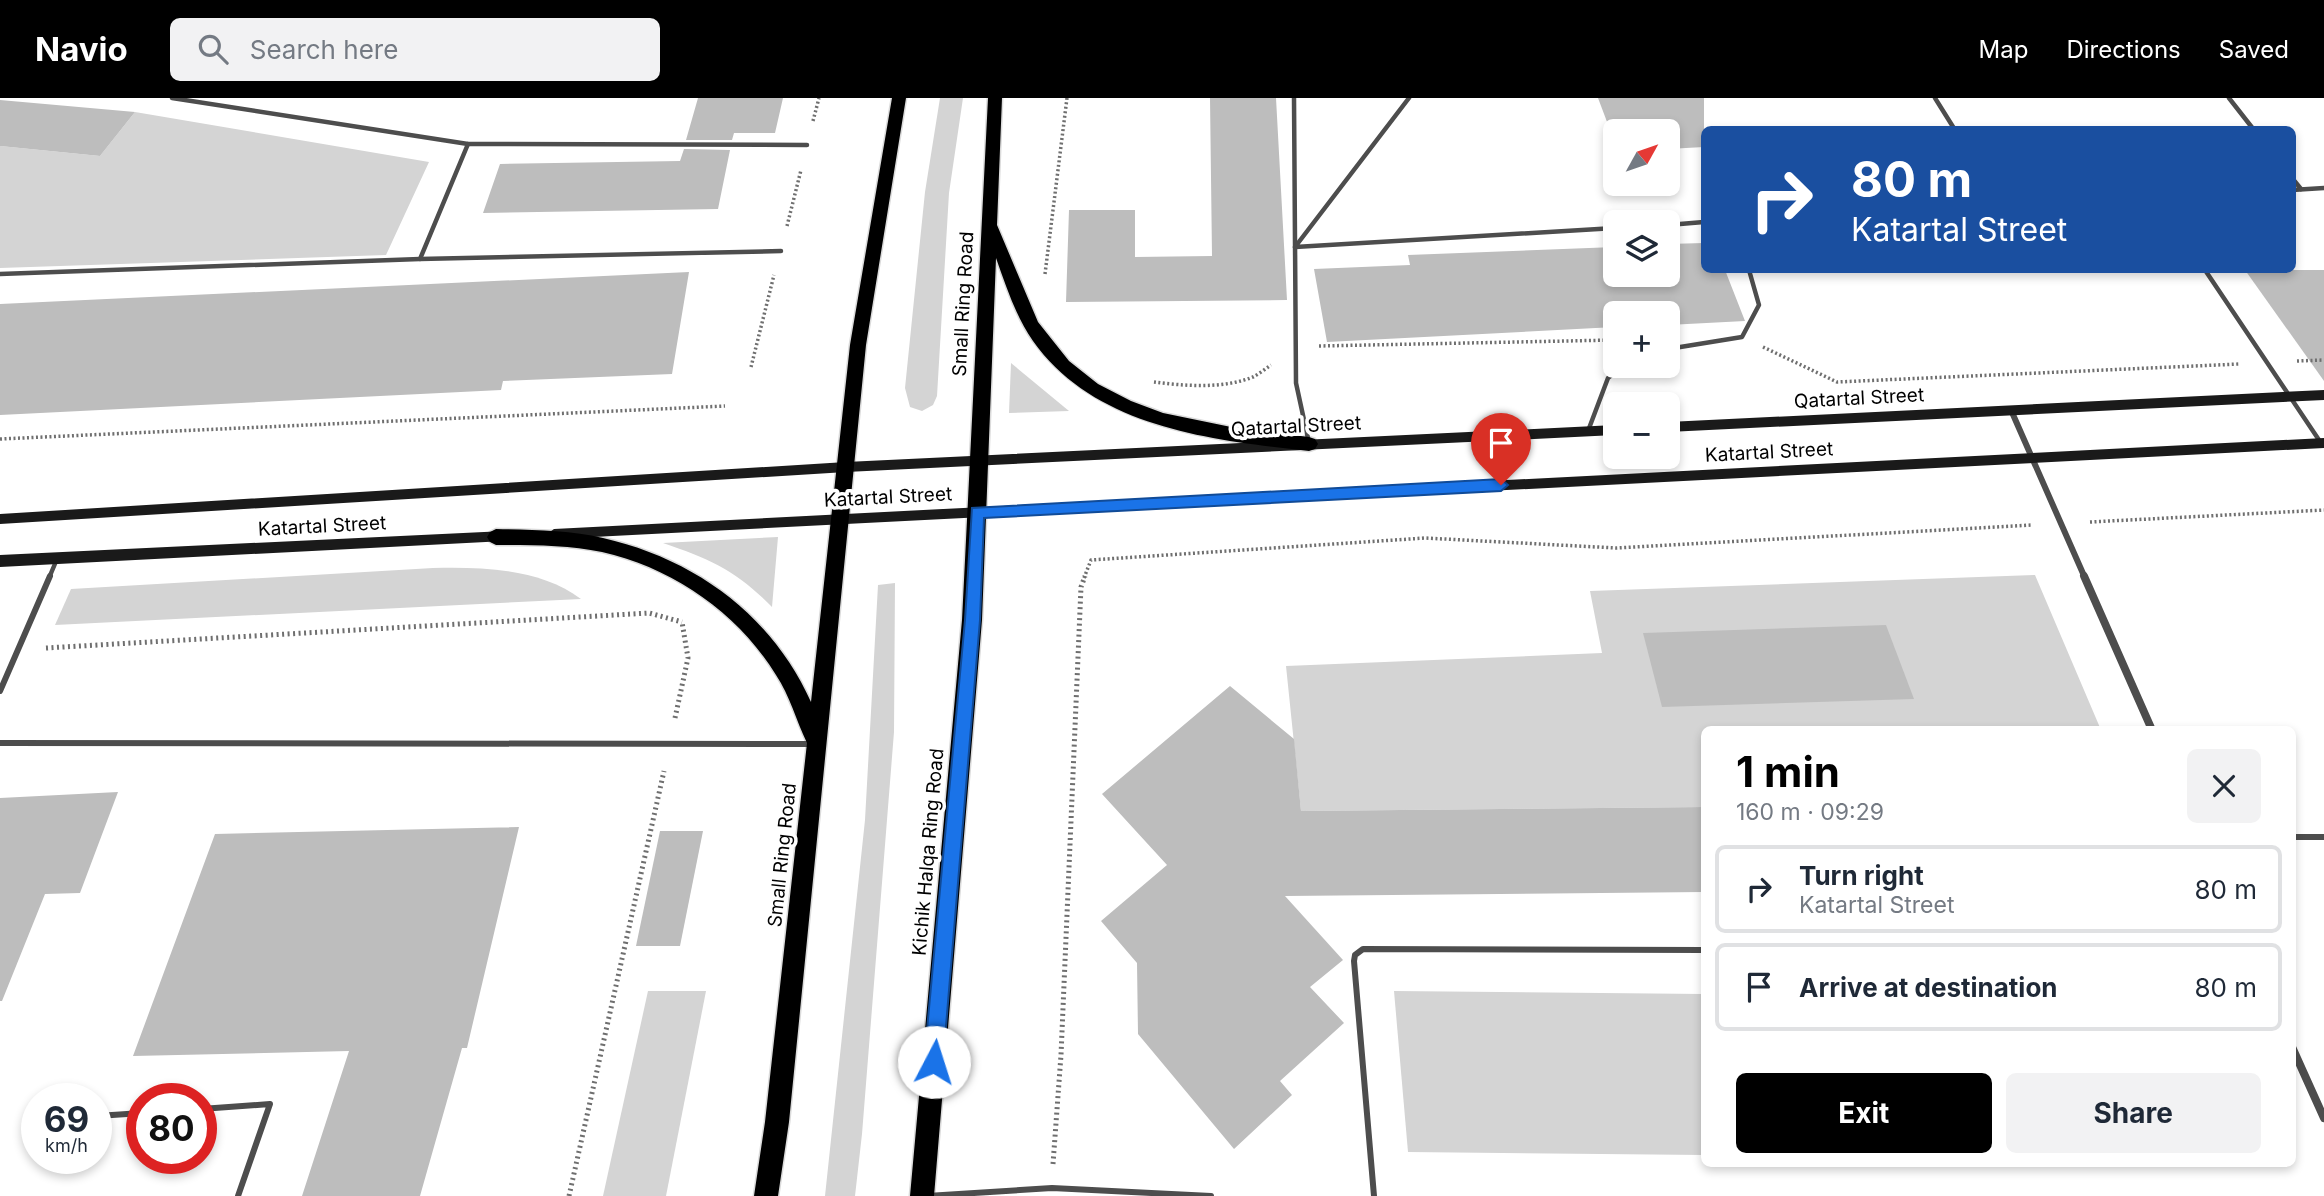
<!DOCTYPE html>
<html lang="en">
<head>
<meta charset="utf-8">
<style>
  body { margin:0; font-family:Inter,sans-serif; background:#f2f2f3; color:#1f2937; height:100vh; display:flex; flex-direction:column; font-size:26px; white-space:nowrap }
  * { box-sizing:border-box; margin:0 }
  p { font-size:23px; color:#747a83 }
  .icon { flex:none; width:38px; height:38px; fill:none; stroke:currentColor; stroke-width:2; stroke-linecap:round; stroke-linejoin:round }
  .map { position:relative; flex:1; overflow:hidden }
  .sheet { position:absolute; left:1701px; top:628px; width:595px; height:441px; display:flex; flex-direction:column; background:#fff; border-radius:10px; box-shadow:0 4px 10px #0003 }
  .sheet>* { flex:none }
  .hud { position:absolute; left:1701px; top:28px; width:595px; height:147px; border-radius:10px; box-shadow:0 4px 10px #0003; background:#1a4fa0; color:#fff; overflow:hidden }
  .needle { width:46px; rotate:50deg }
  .buttons { position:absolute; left:1603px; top:21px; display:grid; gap:14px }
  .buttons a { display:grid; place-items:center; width:77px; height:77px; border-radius:10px; background:#fff; box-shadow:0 4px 10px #0003; font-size:35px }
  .speed { position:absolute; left:21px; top:985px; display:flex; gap:14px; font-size:35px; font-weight:700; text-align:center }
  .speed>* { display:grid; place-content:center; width:91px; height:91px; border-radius:50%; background:#fff; box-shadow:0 4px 10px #0003; line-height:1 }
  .speed small { font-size:18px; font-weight:400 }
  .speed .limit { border:10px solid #d22; background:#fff; color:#111 }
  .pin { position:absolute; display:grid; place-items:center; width:60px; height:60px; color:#fff; margin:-72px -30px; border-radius:50% 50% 50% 0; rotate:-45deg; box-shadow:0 0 7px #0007 }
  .pin .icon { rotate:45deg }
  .me { position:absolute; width:77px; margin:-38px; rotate:5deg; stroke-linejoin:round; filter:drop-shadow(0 0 5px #0008) }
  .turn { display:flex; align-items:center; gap:24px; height:147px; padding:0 35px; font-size:32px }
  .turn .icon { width:91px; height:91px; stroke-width:2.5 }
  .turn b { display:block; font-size:49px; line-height:60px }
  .round { display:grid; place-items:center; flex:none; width:74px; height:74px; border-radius:10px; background:#f2f2f3 }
  .summary { display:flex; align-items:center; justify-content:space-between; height:119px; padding:0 35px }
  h1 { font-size:42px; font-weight:700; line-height:52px; color:#000 }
  .button { display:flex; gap:14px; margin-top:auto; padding:14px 35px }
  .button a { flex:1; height:80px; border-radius:10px; background:#000; color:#fff; font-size:28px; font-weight:700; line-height:80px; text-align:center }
  .button a+a { background:#f2f2f3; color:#1f2937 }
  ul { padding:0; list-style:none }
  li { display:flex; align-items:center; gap:21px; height:88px; margin:0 14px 10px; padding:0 21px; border:4px solid #e0e1e3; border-radius:10px }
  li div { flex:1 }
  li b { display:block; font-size:26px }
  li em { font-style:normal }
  header { display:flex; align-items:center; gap:42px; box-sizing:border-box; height:98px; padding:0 35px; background:#000; color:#fff }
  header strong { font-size:33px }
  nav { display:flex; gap:38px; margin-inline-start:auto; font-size:24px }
  .search { width:490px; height:63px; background:#f2f2f3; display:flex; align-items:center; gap:18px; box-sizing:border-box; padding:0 24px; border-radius:10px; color:#747a83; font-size:26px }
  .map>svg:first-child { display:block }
</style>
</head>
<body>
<header>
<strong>Navio</strong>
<div class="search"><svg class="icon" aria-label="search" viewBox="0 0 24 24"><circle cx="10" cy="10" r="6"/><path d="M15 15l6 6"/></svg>Search here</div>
<nav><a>Map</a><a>Directions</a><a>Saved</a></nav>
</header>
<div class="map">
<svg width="2324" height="1098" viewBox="0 0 2324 1098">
  <rect width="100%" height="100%" fill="#fff"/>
  <g fill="#d4d4d4">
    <polygon points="940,0 963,0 949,95 937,298 933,307 922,313 910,309 905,290 925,94"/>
    <polygon points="135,14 429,64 386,157 0,170 0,48 100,58"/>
    <polygon points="1011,265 1069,313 1009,315"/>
    <path d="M 778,439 L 772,509 C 737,473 710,461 663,445 Z"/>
    <path d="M 433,470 C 482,469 540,470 581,501 L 55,527 L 71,491 Z"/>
    <polygon points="2035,477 2101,632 1704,632 1704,709 1301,713 1286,568 1602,555 1590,493"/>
    <polygon points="895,485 894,634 862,1036 855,1098 825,1098 865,722 878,487"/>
    <polygon points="648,893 706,893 666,1098 603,1098"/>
    <polygon points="1394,893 1704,896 1704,1057 1408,1054"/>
  </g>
  <g fill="#bdbdbd">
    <polygon points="698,0 783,0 775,35 734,35 732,42 686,42"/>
    <polygon points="1210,0 1276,0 1287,202 1066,204 1069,112 1135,112 1135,159 1212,158"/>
    <polygon points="1598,0 1704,0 1704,49 1668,51 1668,33 1615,33 1615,45"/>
    <polygon points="0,2 135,14 100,58 0,48"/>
    <polygon points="684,51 730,52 718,111 483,115 500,66 680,63"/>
    <polygon points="1704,145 1704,172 1725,172 1745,223 1668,227 1668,215 1615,215 1615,229 1327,244 1314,171 1410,167 1408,157 1615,149 1615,177 1668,177 1668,146"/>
    <polygon points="2245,172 2324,172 2324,283"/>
    <polygon points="689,174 672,276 503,283 501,292 0,317 0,206"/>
    <polygon points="1886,527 1914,601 1662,609 1643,535"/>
    <polygon points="1230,588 1294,641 1301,713 1704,709 1704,794 1285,798 1343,862 1310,889 1344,925 1280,983 1292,997 1234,1051 1138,936 1137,865 1101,823 1167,767 1102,696"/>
    <polygon points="118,694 80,795 45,796 2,903 0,903 0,700"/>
    <polygon points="519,729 467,950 462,950 420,1098 302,1098 349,953 133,958 215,736"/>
    <polygon points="660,733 703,733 680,848 636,848"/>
  </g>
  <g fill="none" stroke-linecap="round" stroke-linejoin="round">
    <defs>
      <g id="trunk">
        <path d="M 892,0 L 906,0 L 866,247 L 789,1024 L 778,1098 L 754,1098 L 765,1024 L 807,645 C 796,622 790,598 776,577 C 738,515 673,470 602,454 C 568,447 531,447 496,447 L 490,444 L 487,439 L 490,434 L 496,431 C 532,432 569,432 603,440 C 695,461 772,517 811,604 L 850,247 Z"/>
        <path d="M 988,0 L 1002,0 L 997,127 L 1038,224 L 1069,263 L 1098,286 L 1131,303 L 1163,315 L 1236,330 L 1309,339 L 1315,341 L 1318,346 L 1315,351 L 1309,353 C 1211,342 1095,330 1033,243 C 1016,219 1006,188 996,160 L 982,522 L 934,1098 L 910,1098 L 962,522 Z"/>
      </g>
    </defs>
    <use href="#trunk" stroke="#dbdbdb" stroke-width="3"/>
    <g stroke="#6f6f6f" stroke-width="3.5" stroke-dasharray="2 2.5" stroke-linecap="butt">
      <polyline points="813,23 819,0"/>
      <polyline points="787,128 801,72"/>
      <polyline points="1045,176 1067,0"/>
      <polyline points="1319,248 1615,242"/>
      <polyline points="1763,249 1837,284 2239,266"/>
      <polyline points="2297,263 2324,262"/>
      <polyline points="751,269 774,177"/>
      <path d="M 1154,284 C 1185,288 1223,291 1253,279 C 1259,276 1265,271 1271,267"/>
      <polyline points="0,341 725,308"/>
      <polyline points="2090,424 2324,412"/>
      <polyline points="1084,480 1091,462 1425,440 1616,450 2032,427"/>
    </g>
    <g stroke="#6f6f6f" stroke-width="5" stroke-dasharray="2 3.5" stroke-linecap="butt">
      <polyline points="46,550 649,515 682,524"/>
      <polyline points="675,620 688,560 682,524"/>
      <polyline points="1053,1066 1061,957 1081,489 1085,478"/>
      <polyline points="569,1098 664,673"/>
    </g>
    <g stroke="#4d4d4d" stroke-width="4.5">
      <polyline points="172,0 468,46 807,47"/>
      <polyline points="1294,0 1296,285 1309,345"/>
      <polyline points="1409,0 1295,149 1615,130"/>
      <polyline points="1935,0 1955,32"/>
      <polyline points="2229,0 2254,32"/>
      <polyline points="2292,80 2301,91"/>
      <polyline points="2292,92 2324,90"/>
      <polyline points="1668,127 1704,124"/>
      <polyline points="420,161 468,46"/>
      <polyline points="2205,172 2321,345"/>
      <polyline points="0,176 420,161 781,153"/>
      <polyline points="1668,251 1742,239 1759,207 1749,172"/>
      <polyline points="1588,333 1608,280 1624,268"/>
      <polyline points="49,480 57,461"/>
    </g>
    <g stroke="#4d4d4d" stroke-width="6">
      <polyline points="0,593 50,478"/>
      <polyline points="0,645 813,646"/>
      <polyline points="2292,739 2324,739"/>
      <polyline points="201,1011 270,1006 238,1098"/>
      <polyline points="97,1018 142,1015"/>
      <polyline points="927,1098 1052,1090 1211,1098"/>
      <polyline points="1374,1098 1354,863 1355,857 1363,851 1704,852"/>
    </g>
    <polyline stroke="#4d4d4d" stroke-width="6" points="2011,312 2085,480"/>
    <g stroke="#4d4d4d" stroke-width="8">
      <polyline points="2084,478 2152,632"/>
      <polyline points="2292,949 2324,1020"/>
    </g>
    <g fill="#1a1a1a" fill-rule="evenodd">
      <polygon points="2324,292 2324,302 1668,334 1668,324"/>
      <polygon points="1615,327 1615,337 846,374 0,426 0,416 846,364"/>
      <polygon points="2324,340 2324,350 554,441 547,436 554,431"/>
      <polygon points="505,433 512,438 505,443 0,469 0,457"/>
    </g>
    <use href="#trunk" fill="#000" fill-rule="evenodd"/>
  </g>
  <polygon fill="#1a73e8" stroke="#114b97" stroke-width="2" points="1501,381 1508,387 1501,393 984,420 980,522 943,964 940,971 934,974 927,971 924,964 965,522 972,410"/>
  <g text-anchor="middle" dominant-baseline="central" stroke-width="7" stroke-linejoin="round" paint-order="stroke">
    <g font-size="19" fill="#000" stroke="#fff">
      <text transform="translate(963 206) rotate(-87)">Small Ring Road</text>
      <text transform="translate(1859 300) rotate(-3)">Qatartal Street</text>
      <text transform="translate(1296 328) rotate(-3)">Qatartal Street</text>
      <text transform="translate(1769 354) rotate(-3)">Katartal Street</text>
      <text transform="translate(888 399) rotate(-3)">Katartal Street</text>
      <text transform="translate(322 428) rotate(-3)">Katartal Street</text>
      <text transform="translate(928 754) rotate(-85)">Kichik Halqa Ring Road</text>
      <text transform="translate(782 757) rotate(-84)">Small Ring Road</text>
    </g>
  </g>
</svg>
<div class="buttons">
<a><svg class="needle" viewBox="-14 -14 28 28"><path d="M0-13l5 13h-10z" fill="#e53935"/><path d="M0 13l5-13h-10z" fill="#747a83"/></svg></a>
<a><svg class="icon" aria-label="layers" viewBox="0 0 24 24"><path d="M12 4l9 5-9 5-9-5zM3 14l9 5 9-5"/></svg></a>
<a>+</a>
<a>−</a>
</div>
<div class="speed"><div>69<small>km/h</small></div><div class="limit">80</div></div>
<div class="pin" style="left:1501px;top:387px;background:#d93025"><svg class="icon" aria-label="arrive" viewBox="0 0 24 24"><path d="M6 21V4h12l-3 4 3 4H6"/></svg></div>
<svg class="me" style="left:934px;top:964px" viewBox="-20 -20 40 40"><circle r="19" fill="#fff"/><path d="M0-13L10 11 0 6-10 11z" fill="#1a73e8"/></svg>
<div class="hud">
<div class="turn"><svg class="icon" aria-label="right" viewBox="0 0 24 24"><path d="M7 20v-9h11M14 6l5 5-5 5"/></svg><div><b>80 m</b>Katartal Street</div></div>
</div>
<section class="sheet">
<div class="summary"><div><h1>1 min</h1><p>160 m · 09:29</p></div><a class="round"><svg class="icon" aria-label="close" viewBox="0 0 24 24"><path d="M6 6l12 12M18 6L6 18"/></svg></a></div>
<ul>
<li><svg class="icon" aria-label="right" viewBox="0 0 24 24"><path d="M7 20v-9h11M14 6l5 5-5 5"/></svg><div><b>Turn right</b><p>Katartal Street</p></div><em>80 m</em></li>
<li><svg class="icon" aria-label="arrive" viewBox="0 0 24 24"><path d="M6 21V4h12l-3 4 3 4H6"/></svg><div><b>Arrive at destination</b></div><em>80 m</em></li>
</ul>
<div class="button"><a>Exit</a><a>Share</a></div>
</section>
</div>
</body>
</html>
